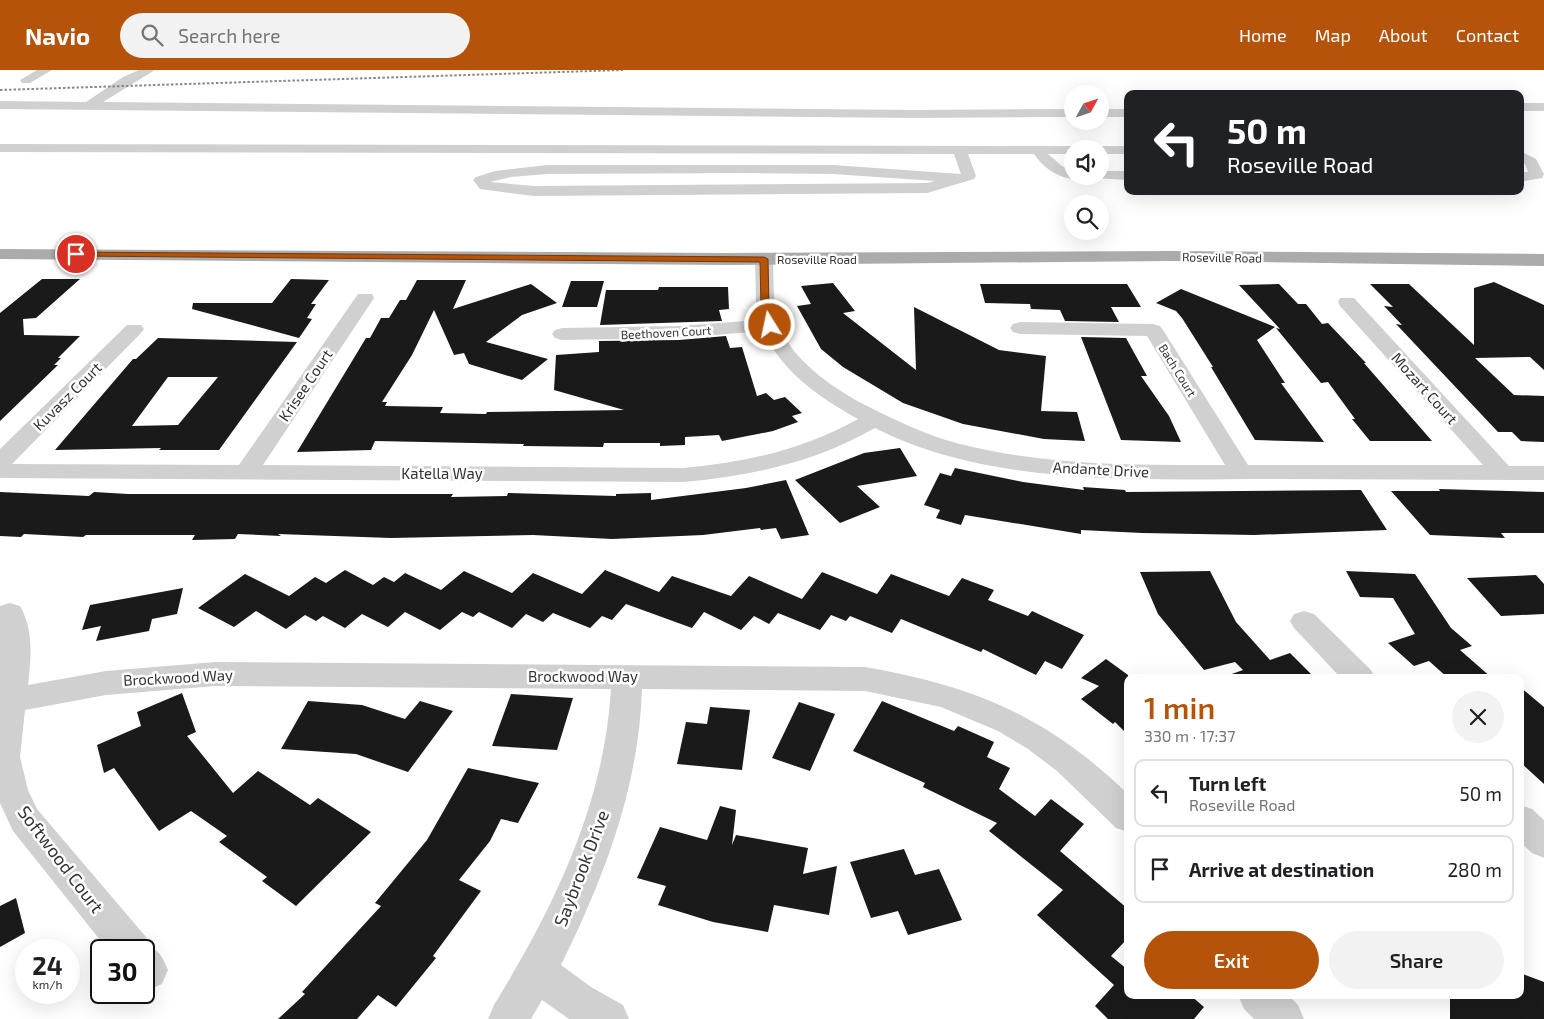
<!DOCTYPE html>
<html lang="en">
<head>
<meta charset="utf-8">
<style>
  body { margin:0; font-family:"Exo 2",sans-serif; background:#f2f2f2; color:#202124; height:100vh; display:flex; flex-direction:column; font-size:19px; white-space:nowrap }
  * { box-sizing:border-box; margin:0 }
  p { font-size:16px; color:#757577 }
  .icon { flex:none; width:28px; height:28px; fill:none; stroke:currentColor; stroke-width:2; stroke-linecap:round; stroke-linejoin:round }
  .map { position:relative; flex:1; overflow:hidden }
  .panel { position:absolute; left:1124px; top:604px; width:400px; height:325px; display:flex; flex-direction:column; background:#fff; border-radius:10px; box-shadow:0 5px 20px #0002 }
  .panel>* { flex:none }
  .top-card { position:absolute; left:1124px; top:20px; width:400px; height:105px; border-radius:10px; box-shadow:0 5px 20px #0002; background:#202124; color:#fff; overflow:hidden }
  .needle { width:32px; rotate:50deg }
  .fabs { position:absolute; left:1064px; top:15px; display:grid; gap:10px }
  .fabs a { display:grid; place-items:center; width:45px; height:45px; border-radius:50%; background:#fff; box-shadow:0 5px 20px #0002; font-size:25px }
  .speed { position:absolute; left:15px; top:869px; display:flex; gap:10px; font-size:25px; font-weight:700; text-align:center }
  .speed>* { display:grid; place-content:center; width:65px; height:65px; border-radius:50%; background:#fff; box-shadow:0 5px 20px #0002; line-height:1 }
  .speed small { font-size:12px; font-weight:400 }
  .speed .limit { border:2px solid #111; border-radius:8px; background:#fff; color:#111 }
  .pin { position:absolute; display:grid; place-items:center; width:42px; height:42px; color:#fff; margin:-21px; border:2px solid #fff; border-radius:50%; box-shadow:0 1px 5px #0007 }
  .me { position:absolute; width:55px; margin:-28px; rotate:350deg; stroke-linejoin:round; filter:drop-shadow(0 0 4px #0008) }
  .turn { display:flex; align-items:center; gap:18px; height:105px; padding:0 20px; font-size:22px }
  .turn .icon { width:65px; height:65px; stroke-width:2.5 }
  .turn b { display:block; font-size:35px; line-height:42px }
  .round { display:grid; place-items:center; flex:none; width:52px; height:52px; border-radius:26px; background:#f2f2f2 }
  .overview { display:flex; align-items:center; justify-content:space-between; height:85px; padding:0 20px }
  h1 { font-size:30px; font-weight:600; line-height:38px; color:#b45309 }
  .cta { display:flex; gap:10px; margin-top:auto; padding:10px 20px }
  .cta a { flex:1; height:58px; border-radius:30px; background:#b45309; color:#fff; font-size:20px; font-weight:600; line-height:58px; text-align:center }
  .cta a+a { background:#f2f2f2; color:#202124 }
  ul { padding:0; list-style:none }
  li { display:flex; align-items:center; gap:15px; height:68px; margin:0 10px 8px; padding:0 10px; border:2px solid #e0e0e0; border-radius:10px }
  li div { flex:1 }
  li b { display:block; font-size:19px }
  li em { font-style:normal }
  header { display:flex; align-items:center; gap:30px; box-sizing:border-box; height:70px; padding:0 25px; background:#b45309; color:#fff }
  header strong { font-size:24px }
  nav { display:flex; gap:28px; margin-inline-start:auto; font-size:18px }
  .search { width:350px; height:45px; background:#f2f2f2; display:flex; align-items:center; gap:12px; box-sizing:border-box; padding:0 18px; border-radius:28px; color:#757577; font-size:19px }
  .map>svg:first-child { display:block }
</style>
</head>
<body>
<header>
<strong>Navio</strong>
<div class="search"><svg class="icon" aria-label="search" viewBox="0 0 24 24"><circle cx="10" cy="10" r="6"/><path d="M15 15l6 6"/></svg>Search here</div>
<nav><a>Home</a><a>Map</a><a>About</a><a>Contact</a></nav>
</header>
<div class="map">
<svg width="1544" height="949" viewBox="0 0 1544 949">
  <rect width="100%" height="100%" fill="#fff"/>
  <g fill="#1a1a1a" fill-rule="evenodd">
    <polygon points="42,209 80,209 36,248 23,249 24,265 80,266 58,288 61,288 54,295 58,295 0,351 0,243"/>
    <polygon points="291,209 329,210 311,234 316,234 307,248 312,249 299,268 192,239 193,233 272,233"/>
    <polygon points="417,210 466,210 453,239 531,214 557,233 522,245 486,272 548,289 522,310 469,294 464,283 454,285 434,240 412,285 382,332 387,332 385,336 443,337 440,343 486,344 487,342 624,340 554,320 556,285 599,282 599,271 679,270 726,266 730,278 742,277 757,326 766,323 774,330 785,327 802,343 792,346 798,352 773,361 722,371 719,365 685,367 685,375 660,376 660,373 604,373 603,377 523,376 524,374 375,371 371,380 297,382 366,268 370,268 381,248 389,248 400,230 406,230"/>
    <polygon points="571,211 604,211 597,237 562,237"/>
    <polygon points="1494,212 1544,235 1544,300 1530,287 1475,288 1514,325 1544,326 1544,372 1521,371 1512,362 1498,362 1396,254 1402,255 1384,236 1393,237 1370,214 1409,214 1474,275 1474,218"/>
    <polygon points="833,213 855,241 843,243 916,300 914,237 999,280 1046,286 1041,341 1077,342 1085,371 1044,369 963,354 903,333 843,297 821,279 797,236 811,234 801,216"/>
    <polygon points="980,214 1127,214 1141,237 1111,237 1119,252 1065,251 1060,240 1031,239 1030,234 985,233"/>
    <polygon points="1279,214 1298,234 1306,234 1322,254 1328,253 1366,293 1364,293 1432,371 1370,371 1352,349 1355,349 1328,312 1321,313 1276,258 1280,259 1239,215"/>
    <polygon points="659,217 728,217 729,239 719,240 722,251 600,255 606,220 658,220"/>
    <polygon points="1181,219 1275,257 1257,270 1285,313 1281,313 1324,372 1255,370 1211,297 1213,297 1182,248 1176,241 1156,233"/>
    <polygon points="1081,267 1126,268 1147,306 1141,306 1169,346 1181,372 1121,370"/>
    <path d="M 158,268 L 297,272 L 219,380 L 159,380 L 161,378 L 55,380 L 133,289 L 136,289 ZM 168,307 L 218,307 L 178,355 L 132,356 Z"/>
    <polygon points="900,378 917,406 857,416 880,437 840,453 795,410 864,383"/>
    <polygon points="955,398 1023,412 1084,420 1083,417 1125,420 1126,422 1361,420 1387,460 1254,465 1142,463 1081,460 1081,464 965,445 961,455 936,448 940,440 924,435 940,403 951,406"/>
    <polygon points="786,410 809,465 781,469 776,458 761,460 760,458 703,465 612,469 533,465 391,468 278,464 281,466 238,464 235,469 192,470 195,465 86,465 83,467 24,464 21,467 0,466 0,422 89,426 94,422 128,424 453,424 451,427 507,426 508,423 616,426 616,424 651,423 651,430 746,418"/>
    <polygon points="1439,419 1544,422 1544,463 1501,463 1505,468 1430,465 1391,421 1440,421"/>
    <polygon points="345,500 373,515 384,507 394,512 405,503 441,520 464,501 512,523 533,503 582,524 605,500 659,522 672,506 731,526 749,506 802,529 822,502 877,524 891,504 949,526 962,508 994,520 988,530 1028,546 1032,541 1084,565 1062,599 1045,591 1036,605 983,579 981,582 901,549 892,563 850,546 846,551 831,545 820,560 778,543 769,554 754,546 741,560 704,542 692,558 626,534 612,550 602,546 590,558 553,543 543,552 526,544 512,558 479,542 473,547 462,542 440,560 405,542 388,557 362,544 345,558 323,546 316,551 305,545 286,559 256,541 234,557 198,538 245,504 289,526 315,507 326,513"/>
    <polygon points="1210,501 1236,552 1270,590 1290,583 1315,608 1230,608 1229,605 1243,600 1235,592 1204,600 1158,544 1140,502"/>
    <polygon points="1346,501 1415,504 1451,558 1472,576 1460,580 1492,608 1448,608 1429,591 1414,596 1388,573 1415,564 1393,528 1360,527"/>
    <polygon points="1536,505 1544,514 1544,544 1501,546 1467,508"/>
    <polygon points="183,518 177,544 152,549 149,561 96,571 101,556 82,560 90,535"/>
    <polygon points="1106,589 1128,605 1128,665 1115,652 1113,654 1081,629 1099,616 1081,608"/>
    <polygon points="1520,617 1544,637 1544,714 1520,692"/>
    <polygon points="182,623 196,662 187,666 233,723 258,701 310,735 318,728 371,762 296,836 262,811 267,807 219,772 227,766 191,741 159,761 114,698 104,703 97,675 141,656 137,642"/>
    <polygon points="511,624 573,628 557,680 492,676"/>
    <polygon points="308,631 362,635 405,649 420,631 453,641 408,702 356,684 281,679"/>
    <polygon points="882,631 954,661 958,656 994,672 987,687 1010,698 999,719 1035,746 1051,729 1084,754 1060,781 1128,839 1128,868 1111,886 1128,900 1128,925 1190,925 1204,937 1194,949 1108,949 1095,936 1114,915 1037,845 1063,820 989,761 997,753 923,717 925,713 853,681"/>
    <polygon points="799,632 835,644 810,701 772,688"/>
    <polygon points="710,637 750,640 742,700 677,694 686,652 707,654"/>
    <polygon points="468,698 539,713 518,753 501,749 490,771 459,810 481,821 433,886 436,888 396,937 378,925 357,949 278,949 305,924 302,922 381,836 375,833 427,770"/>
    <polygon points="720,736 736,740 732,775 736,765 808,778 803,804 837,796 829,845 774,835 768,862 713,852 658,835 666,816 637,808 660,757 707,770"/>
    <polygon points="904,779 915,805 939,799 962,850 908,865 898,841 871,848 850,792"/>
    <polygon points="16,828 25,863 0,877 0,836"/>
    <polygon points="1520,903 1544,912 1544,949 1450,949 1450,925 1520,925"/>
  </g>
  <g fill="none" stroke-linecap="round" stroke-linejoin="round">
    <g fill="#d0d0d0" fill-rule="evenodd">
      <polygon points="37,0 52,0 30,13 22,13 20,10"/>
      <polygon points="139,0 155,0 103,32 914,40 1072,39 1072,47 914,48 0,39 0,31 86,32 123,7"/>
      <rect x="1520" y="33" width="24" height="8"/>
      <rect x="1100" y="39" width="28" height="8"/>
      <path d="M 0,74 L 1072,76 L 1078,79 L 1072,79 L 1072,84 L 1048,84 L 1062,96 L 1072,101 L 1072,106 L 1079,106 L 1072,109 C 1055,106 1044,98 1034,84 L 968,84 L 976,106 L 974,109 L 927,123 L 534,126 L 480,119 L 473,110 L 476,107 L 495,101 L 547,95 L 833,95 L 961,104 L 954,84 L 0,82 ZM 746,103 L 833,104 L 935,111 L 927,113 L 534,116 L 490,112 L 511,107 L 547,104 Z"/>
      <polygon points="1100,76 1128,76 1128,84 1100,84 1100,79 1094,79"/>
      <polygon points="1520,81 1536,89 1544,104 1542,108 1520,112 1520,102 1528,102 1525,94 1520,91"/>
      <polygon points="1100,101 1128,101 1128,110 1095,108 1093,106 1100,106"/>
      <path d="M 764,184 L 770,185 L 773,189 C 774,214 772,241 783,264 C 799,295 835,319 865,335 C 895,350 924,364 956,373 C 1044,396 1135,395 1225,395 L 1147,266 L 1020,264 L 1013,262 L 1010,258 L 1013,254 L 1020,252 L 1153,254 L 1160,256 L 1163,260 L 1248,395 L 1483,395 L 1340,236 L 1338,232 L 1340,228 L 1354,228 L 1509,396 L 1544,396 L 1544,410 C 1455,410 1365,409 1276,409 C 1149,409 991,418 875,358 C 816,392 751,406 683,412 L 0,408 L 0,379 L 127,255 L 141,255 L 144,259 L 141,263 L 12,394 L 239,395 L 358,224 L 372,224 L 374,228 L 263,395 L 683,398 C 746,392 803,380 858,349 C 820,328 782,302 763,261 L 679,268 L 562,270 L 555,268 L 552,264 L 555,260 L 562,258 L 679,256 L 759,250 L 756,232 L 755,189 L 758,185 Z"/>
      <path d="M 10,533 L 20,536 C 34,560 31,588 28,615 L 106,601 L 215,592 L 865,597 C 974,616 1047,646 1128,724 L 1128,762 L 1116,758 L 1057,701 L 1028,679 L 998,661 L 941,637 L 865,621 L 642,619 C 639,717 604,808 561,895 L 591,917 L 623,935 L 629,949 L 569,949 L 542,930 L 531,949 L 488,949 L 494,935 C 554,837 604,735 611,619 L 215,616 L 106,625 L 25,640 L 20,687 L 28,720 L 37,739 L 146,867 L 150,877 C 161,882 163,889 168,900 L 162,914 L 148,920 L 144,918 L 144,880 L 108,880 L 13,761 L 0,733 L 0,536 Z"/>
      <polygon points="1304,541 1314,544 1371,600 1375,608 1341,608 1294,558 1290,551 1294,544"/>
      <polygon points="1520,735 1532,739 1544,750 1544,788 1532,783 1520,772"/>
      <polygon points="1238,925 1288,925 1298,935 1304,949 1254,949 1244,939"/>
    </g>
    <polygon fill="#ababab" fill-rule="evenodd" points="0,179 726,183 1170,181 1544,184 1544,196 1170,191 726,195 0,189"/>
    <polyline stroke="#888" stroke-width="2" stroke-dasharray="2.5 2" stroke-linecap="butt" points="0,20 623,0"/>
  </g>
  <polygon fill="#b45309" stroke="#753606" points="73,182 764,187 768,189 769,236 774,255 770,258 765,255 761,236 760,192 76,186 73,186"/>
  <g text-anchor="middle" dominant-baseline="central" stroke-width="5" stroke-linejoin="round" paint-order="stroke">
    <g font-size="12" fill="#333" stroke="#fff">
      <text transform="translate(1222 187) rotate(1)">Roseville Road</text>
      <text x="817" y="189">Roseville Road</text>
      <text transform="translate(666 262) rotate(-3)">Beethoven Court</text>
      <text transform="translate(1178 300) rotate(58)">Bach Court</text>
    </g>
    <g font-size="15" fill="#333" stroke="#fff">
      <text transform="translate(305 315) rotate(-56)">Krisee Court</text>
      <text transform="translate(1425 318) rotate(48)">Mozart Court</text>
      <text transform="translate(67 326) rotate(-45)">Kuvasz Court</text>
      <text transform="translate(1101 399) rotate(3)">Andante Drive</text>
      <text x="442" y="403">Katella Way</text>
      <text x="583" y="606">Brockwood Way</text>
      <text transform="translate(178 607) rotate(-3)">Brockwood Way</text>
    </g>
    <g font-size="18" fill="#333" stroke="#fff">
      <text transform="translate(61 789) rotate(53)">Softwood Court</text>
      <text transform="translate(581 798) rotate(-69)">Saybrook Drive</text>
    </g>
  </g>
</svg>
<div class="fabs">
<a><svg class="needle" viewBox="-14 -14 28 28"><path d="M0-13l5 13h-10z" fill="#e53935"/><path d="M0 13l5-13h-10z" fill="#757577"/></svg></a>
<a><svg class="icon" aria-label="sound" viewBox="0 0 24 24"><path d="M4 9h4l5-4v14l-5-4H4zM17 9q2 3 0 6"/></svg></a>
<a><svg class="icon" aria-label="search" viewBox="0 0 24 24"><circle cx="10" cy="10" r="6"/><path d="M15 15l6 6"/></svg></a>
</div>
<div class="speed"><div>24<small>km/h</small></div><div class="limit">30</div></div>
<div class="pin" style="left:76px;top:184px;background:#d93025"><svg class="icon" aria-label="arrive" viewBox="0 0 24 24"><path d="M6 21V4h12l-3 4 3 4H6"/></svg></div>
<svg class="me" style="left:770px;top:255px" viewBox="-20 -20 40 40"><circle r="17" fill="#b45309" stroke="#fff" stroke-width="3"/><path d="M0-11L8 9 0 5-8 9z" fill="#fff"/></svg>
<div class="top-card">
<div class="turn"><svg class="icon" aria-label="left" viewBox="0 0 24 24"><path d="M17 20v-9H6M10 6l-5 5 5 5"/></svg><div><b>50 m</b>Roseville Road</div></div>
</div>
<section class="panel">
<div class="overview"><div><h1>1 min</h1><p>330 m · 17:37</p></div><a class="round"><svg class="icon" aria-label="close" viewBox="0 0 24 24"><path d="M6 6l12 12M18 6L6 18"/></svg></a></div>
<ul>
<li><svg class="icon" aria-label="left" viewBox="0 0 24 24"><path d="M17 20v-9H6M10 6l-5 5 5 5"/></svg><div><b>Turn left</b><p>Roseville Road</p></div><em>50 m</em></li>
<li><svg class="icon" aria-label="arrive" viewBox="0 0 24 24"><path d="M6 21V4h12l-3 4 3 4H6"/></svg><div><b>Arrive at destination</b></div><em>280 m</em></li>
</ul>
<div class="cta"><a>Exit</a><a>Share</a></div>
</section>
</div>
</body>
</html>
